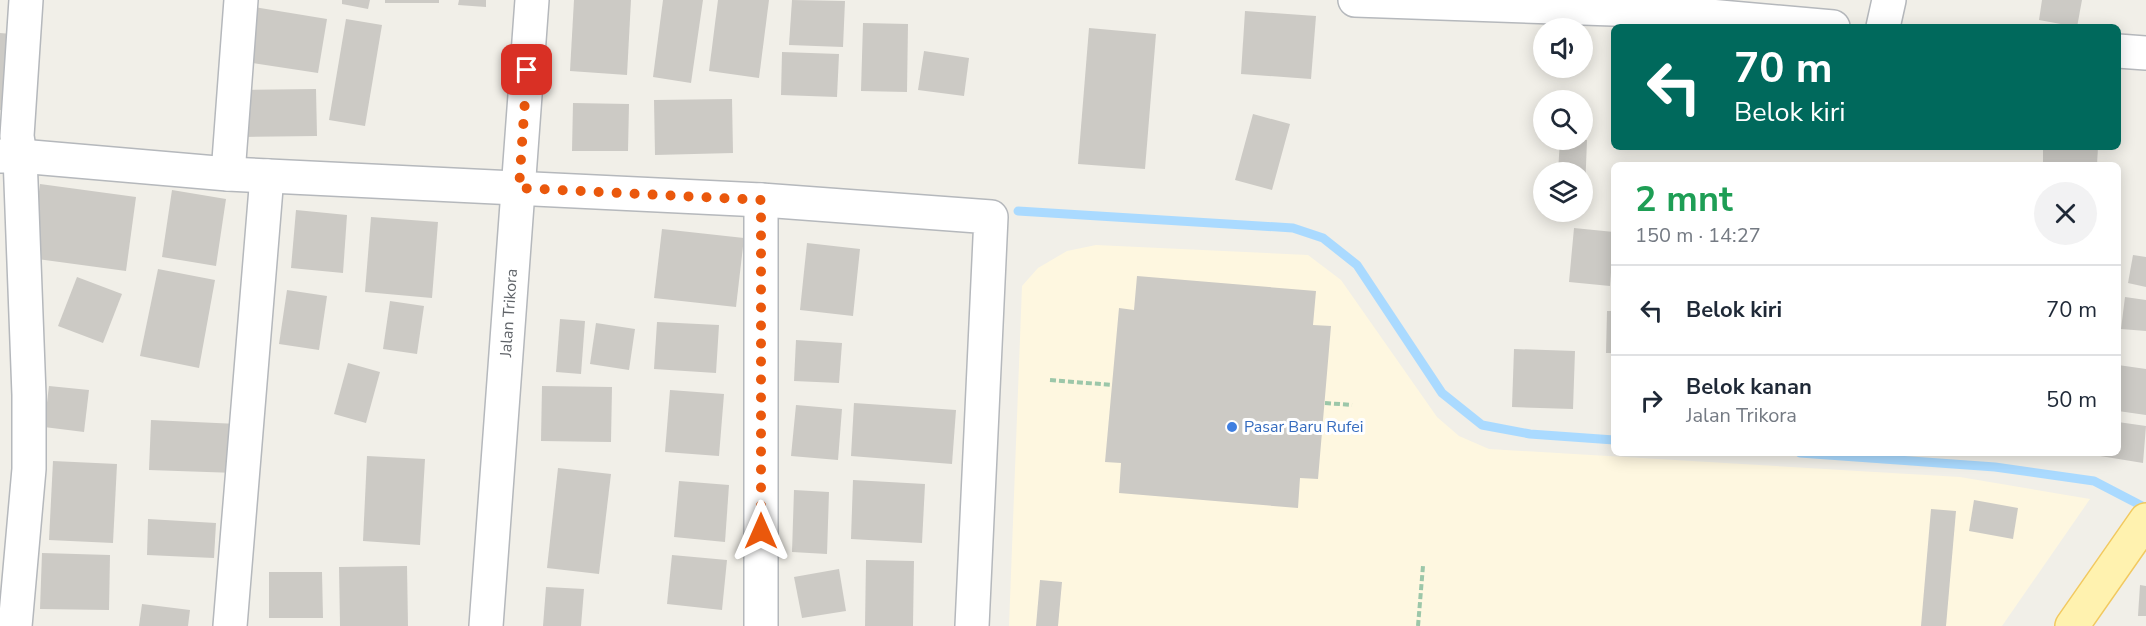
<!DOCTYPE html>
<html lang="id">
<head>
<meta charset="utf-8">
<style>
  body { margin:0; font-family:"Nunito Sans",sans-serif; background:#f2f2f3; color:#1f2937; height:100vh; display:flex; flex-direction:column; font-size:22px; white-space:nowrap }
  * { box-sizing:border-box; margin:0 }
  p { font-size:20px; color:#747a83 }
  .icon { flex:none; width:33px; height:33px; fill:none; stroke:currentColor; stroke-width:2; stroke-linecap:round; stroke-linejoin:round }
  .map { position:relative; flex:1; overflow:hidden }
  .side { position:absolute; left:1611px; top:162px; width:510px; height:294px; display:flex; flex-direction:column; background:#fff; border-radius:9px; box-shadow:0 3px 15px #0003 }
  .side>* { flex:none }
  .top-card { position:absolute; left:1611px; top:24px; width:510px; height:126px; border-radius:9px; box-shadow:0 3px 15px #0003; background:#00695c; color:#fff; overflow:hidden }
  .tools { position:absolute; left:1533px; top:18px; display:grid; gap:12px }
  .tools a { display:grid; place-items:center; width:60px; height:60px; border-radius:50%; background:#fff; box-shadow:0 3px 15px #0003; font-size:30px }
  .pin { position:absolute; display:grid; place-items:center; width:51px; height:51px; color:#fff; margin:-26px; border-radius:12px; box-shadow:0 3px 9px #0006 }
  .me { position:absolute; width:66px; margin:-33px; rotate:0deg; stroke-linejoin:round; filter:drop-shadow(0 0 4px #0008) }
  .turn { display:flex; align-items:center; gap:21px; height:126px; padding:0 24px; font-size:27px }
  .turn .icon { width:78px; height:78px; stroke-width:2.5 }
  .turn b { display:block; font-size:42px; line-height:51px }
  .round { display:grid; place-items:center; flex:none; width:63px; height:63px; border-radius:32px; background:#f2f2f3 }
  .headline { display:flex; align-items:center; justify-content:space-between; height:102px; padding:0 24px }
  h1 { font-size:36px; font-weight:700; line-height:45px; color:#1e9e55 }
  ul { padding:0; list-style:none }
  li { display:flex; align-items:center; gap:18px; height:90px; padding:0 24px; border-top:2px solid #e0e1e3 }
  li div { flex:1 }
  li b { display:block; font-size:22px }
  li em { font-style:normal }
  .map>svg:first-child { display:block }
</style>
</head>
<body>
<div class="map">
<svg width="2146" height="626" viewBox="0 0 2146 626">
  <rect width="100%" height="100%" fill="#f1efe8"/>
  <polygon fill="#fef7e0" points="1096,245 1308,255 1341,280 1437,417 1459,436 1489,449 1960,477 2090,499 2002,626 1009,626 1022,286 1038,268 1067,251"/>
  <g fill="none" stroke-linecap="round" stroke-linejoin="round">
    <g stroke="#aadaff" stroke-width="9">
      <polyline points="1018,211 1293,228 1323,238 1357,265 1442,393 1482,425 1530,434 1614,440"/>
      <polyline points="1800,453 1995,467 2094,481 2146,508"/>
    </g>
  </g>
  <g fill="#cccac5">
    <polygon points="342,0 370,0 368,9 342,4"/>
    <rect x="385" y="0" width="54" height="3"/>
    <polygon points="459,0 486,0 486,7 458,5"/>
    <polygon points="574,0 631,0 627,75 570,71"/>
    <polygon points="663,0 703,0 691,83 653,77"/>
    <polygon points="718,0 769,0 759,78 709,71"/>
    <polygon points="792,0 845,1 843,47 789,45"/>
    <polygon points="2042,0 2082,0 2077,27 2039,20"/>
    <polygon points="248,6 327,19 318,73 239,61"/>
    <polygon points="1245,11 1316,16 1311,79 1241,74"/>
    <polygon points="346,19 382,25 365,126 329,120"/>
    <polygon points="863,23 908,24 907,92 861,91"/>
    <polygon points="1089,28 1156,34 1145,169 1078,164"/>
    <polygon points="0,33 12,34 7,111 0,110"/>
    <polygon points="924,51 969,58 964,96 918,90"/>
    <polygon points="782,52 839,54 837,97 781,95"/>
    <polygon points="316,89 317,136 243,137 242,90"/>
    <polygon points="732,99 733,153 655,155 654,100"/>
    <polygon points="573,103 629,104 628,151 572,151"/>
    <polygon points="1253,114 1290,124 1272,190 1235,180"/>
    <polygon points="1560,140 1587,140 1585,191 1582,191 1582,172 1558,172"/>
    <polygon points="2043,147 2098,147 2097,165 2043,165"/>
    <polygon points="40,184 136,197 126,271 30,258"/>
    <polygon points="172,190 226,199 216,266 162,257"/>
    <polygon points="296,210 347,215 343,273 291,268"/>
    <polygon points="371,217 438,222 432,298 365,292"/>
    <polygon points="1574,228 1614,232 1610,286 1569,282"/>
    <polygon points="662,229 744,238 736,307 654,298"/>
    <polygon points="807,243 860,249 853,316 800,310"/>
    <polygon points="2133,255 2146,257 2146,287 2128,283"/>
    <polygon points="158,269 215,280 199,368 140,356"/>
    <polygon points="1137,276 1316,291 1313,325 1331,326 1318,479 1300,478 1298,508 1119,493 1121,463 1105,462 1119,308 1134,310"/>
    <polygon points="77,277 122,294 103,343 58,326"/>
    <polygon points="287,290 327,296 319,350 279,344"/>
    <polygon points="2125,297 2146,300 2146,331 2121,329"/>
    <polygon points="390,301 424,306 417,354 383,349"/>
    <polygon points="1607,311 1614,311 1614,353 1606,353"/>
    <polygon points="560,319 585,321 581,374 556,372"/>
    <polygon points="657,322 719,325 716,373 654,369"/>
    <polygon points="596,323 635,329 629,370 590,364"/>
    <polygon points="796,340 842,343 839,383 794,381"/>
    <polygon points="1514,349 1575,351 1573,409 1512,407"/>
    <polygon points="348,363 380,372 366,423 334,414"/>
    <polygon points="2118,365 2146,369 2146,415 2118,411"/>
    <polygon points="49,386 89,390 84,432 44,427"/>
    <polygon points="542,386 612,387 611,442 541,441"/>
    <polygon points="670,390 724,394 719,456 665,452"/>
    <polygon points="854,403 956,410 952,464 851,456"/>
    <polygon points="796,405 842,409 838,460 791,456"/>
    <polygon points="151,420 238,424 236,473 149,470"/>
    <polygon points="2118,422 2146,426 2143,463 2088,454 2118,453"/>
    <polygon points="367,456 425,459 420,545 363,541"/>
    <polygon points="53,461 117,464 113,543 49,540"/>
    <polygon points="558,468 611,474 599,574 547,568"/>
    <polygon points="853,480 925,484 922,543 851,539"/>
    <polygon points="679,481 729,485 725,542 674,537"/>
    <polygon points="794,490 829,492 827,554 792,552"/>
    <polygon points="1974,500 2018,508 2013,539 1969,531"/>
    <polygon points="1931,509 1956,511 1946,626 1921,626"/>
    <polygon points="148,519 216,523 214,558 147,555"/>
    <polygon points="42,553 110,555 109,610 40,609"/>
    <polygon points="672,555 727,560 722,610 667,604"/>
    <polygon points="866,560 914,561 913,626 865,626"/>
    <polygon points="407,566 408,626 340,626 339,567"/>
    <polygon points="839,569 846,611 802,618 794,577"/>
    <polygon points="269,572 322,572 323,618 269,618"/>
    <polygon points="1040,580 1062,582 1058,626 1036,626"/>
    <polygon points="2140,585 2146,586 2146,616 2138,616"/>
    <polygon points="546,587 584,589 581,626 543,626"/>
    <polygon points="142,604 190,610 188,626 139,626"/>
  </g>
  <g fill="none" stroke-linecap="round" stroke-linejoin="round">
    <defs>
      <g id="minor">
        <polyline points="1355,0 1642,10 1833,27"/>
        <polyline points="1883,27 1889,0"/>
        <polyline points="2118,51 2146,53"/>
        <polyline points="0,156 20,156 228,174 761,200 991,217 972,626"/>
        <polyline points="228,174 241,0"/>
        <polyline points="15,626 29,469 29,395 20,156 17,136 26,0"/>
        <polyline points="230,626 267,176"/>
        <polyline points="486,626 532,0"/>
        <polyline points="761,626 761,200"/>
      </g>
      <polyline id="major" points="2072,626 2146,520"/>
    </defs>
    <use href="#minor" stroke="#b5b8bc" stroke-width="36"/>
    <use href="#major" stroke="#f2c960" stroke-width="36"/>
    <g stroke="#9cc7a9" stroke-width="4" stroke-dasharray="6 3" stroke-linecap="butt">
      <polyline points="1050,380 1112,385"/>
      <polyline points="1325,403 1352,405"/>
      <polyline points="1418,626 1423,566"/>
    </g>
    <use href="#minor" stroke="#fff" stroke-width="33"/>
    <use href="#major" stroke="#fff2af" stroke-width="33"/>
  </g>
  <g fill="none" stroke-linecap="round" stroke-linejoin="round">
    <polyline stroke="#ea580c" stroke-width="10" stroke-dasharray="0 18" points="527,70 519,188 761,200 761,531"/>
  </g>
  <circle fill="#3f7fe0" stroke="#fff" stroke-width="2" cx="1232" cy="427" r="6"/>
  <g text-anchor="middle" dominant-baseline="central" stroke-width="6" stroke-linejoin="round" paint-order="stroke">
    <g font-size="16" fill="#5f6368" stroke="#fff">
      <text transform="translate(509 313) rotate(-86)">Jalan Trikora</text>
    </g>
    <g font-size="16" fill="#366cbe" stroke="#fff" text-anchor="start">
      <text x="1244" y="427">Pasar Baru Rufei</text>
    </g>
  </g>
</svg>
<div class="tools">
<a><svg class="icon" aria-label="sound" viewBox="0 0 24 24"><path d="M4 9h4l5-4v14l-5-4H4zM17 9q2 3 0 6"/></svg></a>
<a><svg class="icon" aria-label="search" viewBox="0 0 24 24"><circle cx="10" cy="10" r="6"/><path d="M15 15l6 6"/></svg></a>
<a><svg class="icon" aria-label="layers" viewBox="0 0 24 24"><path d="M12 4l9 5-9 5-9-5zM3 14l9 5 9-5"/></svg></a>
</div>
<div class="pin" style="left:527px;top:70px;background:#d93025"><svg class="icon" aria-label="arrive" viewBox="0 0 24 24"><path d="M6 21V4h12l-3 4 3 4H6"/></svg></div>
<svg class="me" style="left:761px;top:531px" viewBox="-20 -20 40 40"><path d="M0-17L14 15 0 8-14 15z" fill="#ea580c" stroke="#fff" stroke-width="4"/></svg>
<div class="top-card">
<div class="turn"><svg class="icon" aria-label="left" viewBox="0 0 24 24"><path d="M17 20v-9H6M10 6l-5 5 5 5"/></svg><div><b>70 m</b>Belok kiri</div></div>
</div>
<section class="side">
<div class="headline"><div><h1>2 mnt</h1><p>150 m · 14:27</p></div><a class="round"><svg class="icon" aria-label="close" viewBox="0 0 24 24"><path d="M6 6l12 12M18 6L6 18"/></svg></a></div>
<ul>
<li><svg class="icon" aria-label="left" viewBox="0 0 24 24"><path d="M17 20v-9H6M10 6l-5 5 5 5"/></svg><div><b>Belok kiri</b></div><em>70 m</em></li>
<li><svg class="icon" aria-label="right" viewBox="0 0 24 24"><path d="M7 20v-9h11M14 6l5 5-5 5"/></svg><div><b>Belok kanan</b><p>Jalan Trikora</p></div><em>50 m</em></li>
</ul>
</section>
</div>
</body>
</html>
